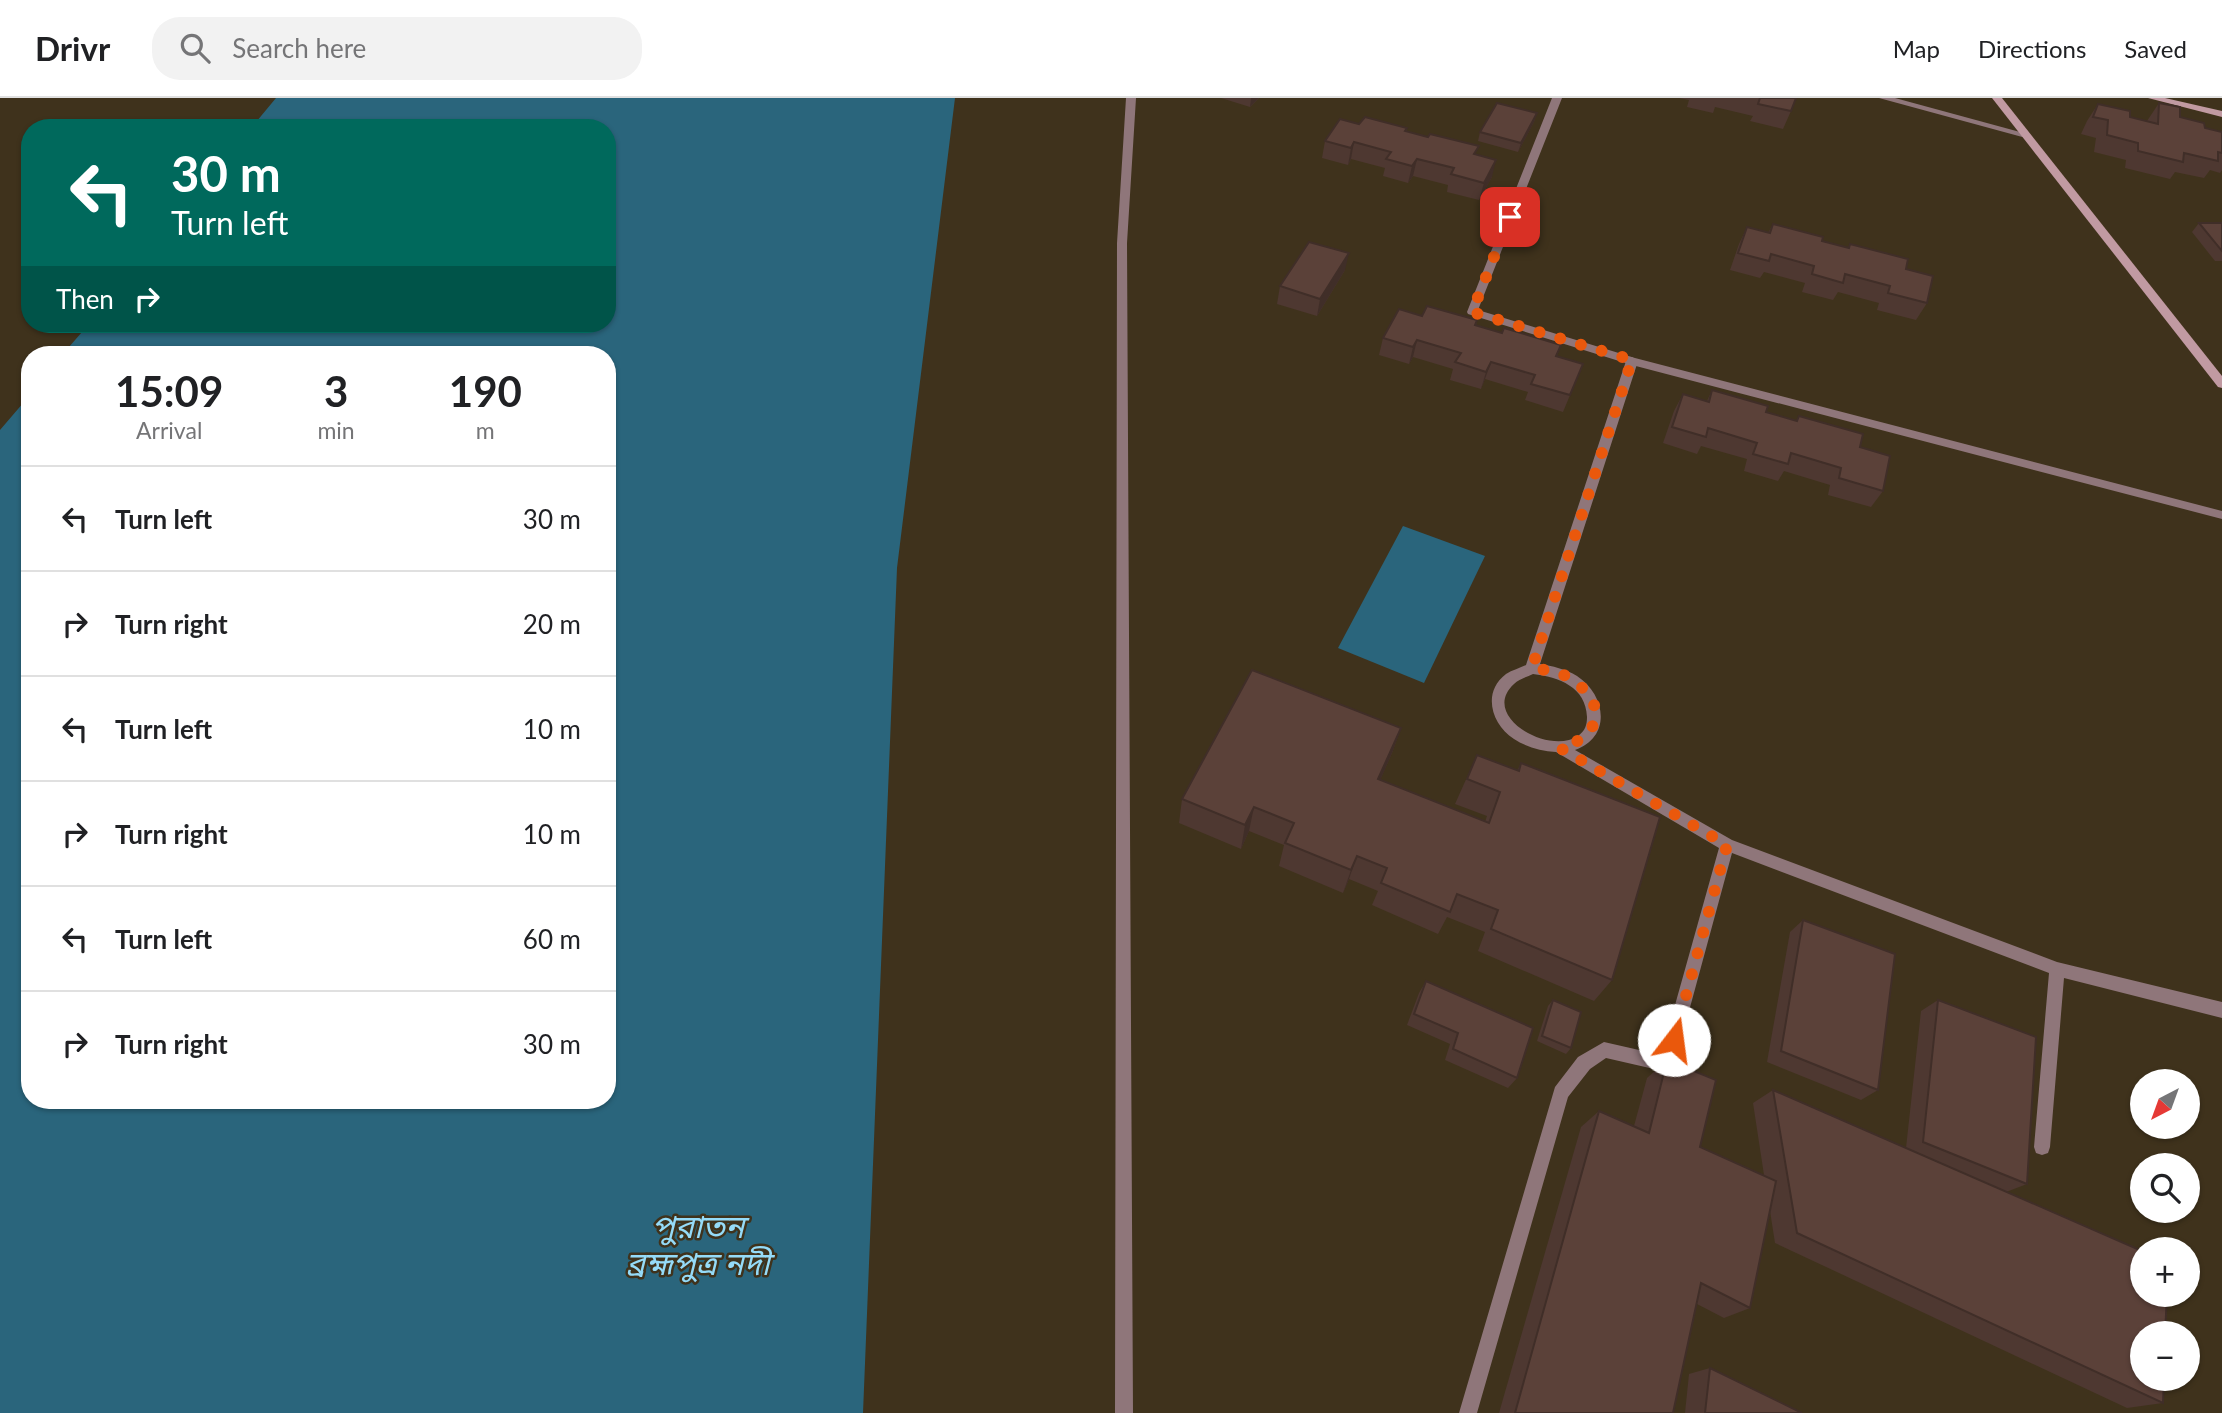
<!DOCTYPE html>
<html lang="en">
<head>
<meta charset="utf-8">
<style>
  body { margin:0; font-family:Lato,"Noto Sans Bengali",sans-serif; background:#f2f2f2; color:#202124; height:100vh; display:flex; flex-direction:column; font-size:26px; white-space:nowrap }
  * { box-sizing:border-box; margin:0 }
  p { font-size:23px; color:#757577 }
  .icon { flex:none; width:38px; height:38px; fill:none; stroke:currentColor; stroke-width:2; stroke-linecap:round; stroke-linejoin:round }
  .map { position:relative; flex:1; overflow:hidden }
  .details { position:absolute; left:21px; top:248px; width:595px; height:763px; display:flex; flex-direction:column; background:#fff; border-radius:28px; box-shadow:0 2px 5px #0004 }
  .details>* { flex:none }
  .top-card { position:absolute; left:21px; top:21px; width:595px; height:214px; border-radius:28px; box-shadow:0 2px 5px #0004; background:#00695c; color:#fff; overflow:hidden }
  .needle { width:46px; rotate:221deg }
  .buttons { position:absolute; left:2130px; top:971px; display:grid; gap:14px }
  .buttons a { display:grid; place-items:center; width:70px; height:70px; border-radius:50%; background:#fff; box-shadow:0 2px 5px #0004; font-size:35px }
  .pin { position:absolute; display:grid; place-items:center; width:60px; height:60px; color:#fff; margin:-30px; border-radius:14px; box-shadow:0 4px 10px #0006 }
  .me { position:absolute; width:77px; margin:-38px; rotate:15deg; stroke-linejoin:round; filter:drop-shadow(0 0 5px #0008) }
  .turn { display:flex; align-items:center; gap:24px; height:147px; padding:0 35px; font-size:32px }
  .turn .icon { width:91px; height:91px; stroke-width:2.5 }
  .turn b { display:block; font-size:49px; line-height:60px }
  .then { display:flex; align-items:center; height:66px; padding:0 35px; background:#0003; gap:14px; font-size:26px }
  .eta { display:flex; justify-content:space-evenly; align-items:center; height:119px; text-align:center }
  .eta b { font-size:42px; font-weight:700; line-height:49px }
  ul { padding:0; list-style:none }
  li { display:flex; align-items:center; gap:21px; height:105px; padding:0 35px; border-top:2px solid #e0e0e0 }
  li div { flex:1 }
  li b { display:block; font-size:26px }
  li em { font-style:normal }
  header { display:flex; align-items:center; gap:42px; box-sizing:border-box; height:98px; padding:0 35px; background:#fff; border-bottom:2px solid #e0e0e0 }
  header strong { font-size:33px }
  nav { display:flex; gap:38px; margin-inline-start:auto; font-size:24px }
  .search { width:490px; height:63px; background:#f2f2f2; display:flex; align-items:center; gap:18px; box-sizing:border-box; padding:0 24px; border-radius:28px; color:#757577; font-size:26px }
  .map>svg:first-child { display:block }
</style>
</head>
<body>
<header>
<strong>Drivr</strong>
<div class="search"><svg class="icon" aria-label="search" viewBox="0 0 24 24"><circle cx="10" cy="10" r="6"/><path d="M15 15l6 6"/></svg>Search here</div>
<nav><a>Map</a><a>Directions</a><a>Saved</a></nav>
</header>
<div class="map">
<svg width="2222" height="1315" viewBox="0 0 2222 1315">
  <rect width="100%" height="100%" fill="#3f321c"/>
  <g fill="#2a657c">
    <polygon points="276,0 955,0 897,470 863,1315 0,1315 0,332 30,297 30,1003 607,1003 607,257 62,257 89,226 607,226 607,30 251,30"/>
    <polygon points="1403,428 1485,458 1424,585 1338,550"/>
  </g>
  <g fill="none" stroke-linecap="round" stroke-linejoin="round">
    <path fill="#8f767a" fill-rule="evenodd" d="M 1632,259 L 1638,263 L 1540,566 C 1552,568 1566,571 1577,578 C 1606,597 1612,639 1575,652 L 1732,742 L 2057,864 L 2222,904 L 2222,920 L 2064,880 L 2050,1049 L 2048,1055 L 2042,1057 L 2036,1055 L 2034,1049 L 2049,875 L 1732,755 L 1673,972 L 1667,974 L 1606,960 L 1590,971 L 1568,999 L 1477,1315 L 1459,1315 L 1555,989 L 1578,959 L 1604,944 L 1661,957 L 1719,750 L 1556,654 C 1541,653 1526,649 1514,641 C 1491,626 1482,594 1506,576 C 1512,572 1520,570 1526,567 L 1626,263 ZM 1533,576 C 1559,579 1586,589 1587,619 C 1587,627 1585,633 1578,638 C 1549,658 1479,618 1514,586 C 1519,581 1527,579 1533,576 Z"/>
    <g fill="#8f767a" fill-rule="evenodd">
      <polygon points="1552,0 1562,0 1478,212 1635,260 2222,413 2222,421 1632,267 1468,216 1467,214"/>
      <polygon points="1879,0 1895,0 2031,37 2026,40"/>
    </g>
    <polygon fill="#8f767a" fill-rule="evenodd" points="1126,0 1136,0 1127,145 1133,1315 1115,1315 1117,145"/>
    <g fill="#c19aa2" fill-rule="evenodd">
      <polygon points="1992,0 2002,0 2222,278 2222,290 2218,289"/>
      <polygon points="2148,0 2165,0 2222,13 2222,19"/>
    </g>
  </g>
  <g fill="#4e3831">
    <polygon points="1221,0 1259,0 1250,9"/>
    <polygon points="1679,0 1796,0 1791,13 1783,31 1750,23 1753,18 1715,9 1713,15 1687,9 1689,2"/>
    <polygon points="2159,5 2180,19 2205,30 2222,34 2222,72 2220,75 2210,72 2204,80 2175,74 2170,81 2125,70 2126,62 2094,54 2096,40 2081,36 2087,23 2098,6 2130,19 2147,23"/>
    <polygon points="1537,15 1534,24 1518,54 1478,43 1480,34"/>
    <polygon points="1359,26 1407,30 1407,34 1476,57 1492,79 1479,102 1447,94 1448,87 1413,78 1408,85 1383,78 1385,70 1351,61 1348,67 1322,60 1325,43"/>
    <polygon points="2199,125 2222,125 2222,163 2215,163 2192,134"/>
    <polygon points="1773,126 1822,143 1848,150 1850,146 1906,171 1927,205 1916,222 1877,212 1879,205 1838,194 1833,202 1802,194 1805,185 1764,174 1760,180 1730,172 1739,146 1747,129 1768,135"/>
    <polygon points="1345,172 1317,218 1277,206 1280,188"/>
    <polygon points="1422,218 1477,222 1476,228 1502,235 1561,247 1557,258 1583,266 1563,314 1525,302 1528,294 1485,281 1481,291 1450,282 1453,271 1413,259 1409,266 1379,257 1383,240"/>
    <polygon points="1712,292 1766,314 1796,323 1799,318 1860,349 1883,393 1871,409 1828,397 1830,387 1784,373 1778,383 1744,373 1747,361 1701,348 1697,356 1663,345 1674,313 1683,296 1707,303"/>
    <polygon points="1401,630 1392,655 1380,682 1485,724 1487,718 1455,706 1477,657 1517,673 1521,665 1612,882 1594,903 1478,853 1485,834 1447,819 1438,836 1372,807 1378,793 1349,781 1343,795 1279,768 1284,747 1249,733 1241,751 1179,725 1182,701"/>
    <polygon points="1803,822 1878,992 1861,1002 1767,964 1790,834"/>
    <polygon points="1426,883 1517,980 1508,990 1445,962 1450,946 1407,927 1419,895"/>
    <polygon points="1553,902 1571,950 1566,956 1537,943 1548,908"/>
    <polygon points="1938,902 2027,1086 2006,1094 2163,1305 2127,1310 1775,1145 1770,1113 1750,1210 1724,1220 1697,1206 1673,1315 1499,1315 1581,1029 1599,1013 1634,1028 1647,980 1667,962 1700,1049 1764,1077 1753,1005 1773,992 1906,1050 1921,913"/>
    <polygon points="1710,1270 1802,1315 1685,1315 1689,1276"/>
  </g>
  <g fill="#402e28">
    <polygon points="1251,0 1259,0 1250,9"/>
    <polygon points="1537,15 1534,24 1518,54 1521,45"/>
    <polygon points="1354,44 1351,61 1348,67 1351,50"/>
    <polygon points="1417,61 1413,78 1408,85 1412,68"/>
    <polygon points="1496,62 1492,79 1479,102 1484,85"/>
    <polygon points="1349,155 1345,172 1317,218 1320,201"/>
    <polygon points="1417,242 1413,259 1409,266 1413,249"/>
    <polygon points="1491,264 1485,281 1481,291 1486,274"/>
    <polygon points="1401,630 1392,655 1370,706 1378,681"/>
    <polygon points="1254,709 1249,733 1241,751 1245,727"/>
    <polygon points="1357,758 1349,781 1343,795 1351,772"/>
  </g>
  <g fill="#5b4139" stroke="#402e28" stroke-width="2">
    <polygon points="1759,0 1796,0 1791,13 1758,6 1760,0"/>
    <polygon points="1497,5 1537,15 1521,45 1480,34"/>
    <polygon points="2159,5 2180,9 2180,19 2204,25 2205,30 2222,34 2222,55 2218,54 2218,63 2184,55 2183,64 2138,53 2138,45 2107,37 2108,22 2093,19 2098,6 2130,13 2130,19 2158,26"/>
    <polygon points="1365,19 1407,30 1405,33 1428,39 1430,36 1479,48 1474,56 1496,62 1484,85 1451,76 1454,70 1417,61 1412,68 1386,61 1391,54 1354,44 1351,50 1325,43 1340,21 1359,26"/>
    <polygon points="2199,125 2222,125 2222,153"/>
    <polygon points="1773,126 1823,139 1822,143 1849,150 1850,146 1908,161 1906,171 1933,178 1927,205 1888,195 1890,188 1845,176 1843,185 1812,176 1814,168 1771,156 1769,163 1738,155 1747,129 1770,135"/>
    <polygon points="1309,144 1349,155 1320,201 1280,188"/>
    <polygon points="1427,208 1477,222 1475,227 1502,235 1504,230 1561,247 1556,258 1583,266 1570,297 1531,286 1535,277 1491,264 1486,274 1455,264 1461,255 1417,242 1413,249 1383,240 1399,211 1422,218"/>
    <polygon points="1712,292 1768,308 1766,314 1797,323 1799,318 1863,336 1860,349 1890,358 1883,393 1839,380 1841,370 1791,355 1788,366 1753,356 1757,345 1708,330 1706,339 1672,329 1683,296 1709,304"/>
    <polygon points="1252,572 1401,630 1378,681 1489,725 1500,694 1467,681 1477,657 1519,673 1521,665 1660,719 1612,882 1491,831 1498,812 1457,796 1450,814 1381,785 1387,770 1357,758 1351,772 1285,745 1294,725 1254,709 1245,727 1182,701"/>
    <polygon points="1803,822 1895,856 1878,992 1781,953"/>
    <polygon points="1426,883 1533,930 1517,980 1453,951 1458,935 1414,916"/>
    <polygon points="1553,902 1581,914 1571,950 1542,938"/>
    <polygon points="1938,902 2036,939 2027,1086 1923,1044"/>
    <polygon points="1667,962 1716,982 1700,1049 1776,1083 1750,1210 1701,1185 1673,1315 1515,1315 1599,1013 1649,1035"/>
    <polygon points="1773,992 2142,1153 2142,1197 2167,1197 2165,1236 2142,1236 2142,1281 2164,1281 2163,1305 1797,1135"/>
    <polygon points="1710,1270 1802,1315 1705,1315"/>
  </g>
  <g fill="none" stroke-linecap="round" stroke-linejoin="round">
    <path stroke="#ea580c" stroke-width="12" stroke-dasharray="0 21.6" d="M 1510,119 L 1472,214 L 1632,262 L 1532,570 C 1547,572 1562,574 1574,583 C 1610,609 1598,640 1560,650 L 1727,747 L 1674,942"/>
  </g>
  <g text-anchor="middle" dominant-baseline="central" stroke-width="5" stroke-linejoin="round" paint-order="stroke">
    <g font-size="32" font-style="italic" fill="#95dbf8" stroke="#3f321c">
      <text x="698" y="1127">পুরাতন<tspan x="698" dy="37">ব্রহ্মপুত্র নদী</tspan></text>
    </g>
  </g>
</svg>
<div class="buttons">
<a><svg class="needle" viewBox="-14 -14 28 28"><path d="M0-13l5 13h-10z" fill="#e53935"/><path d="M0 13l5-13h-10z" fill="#757577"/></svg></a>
<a><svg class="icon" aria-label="search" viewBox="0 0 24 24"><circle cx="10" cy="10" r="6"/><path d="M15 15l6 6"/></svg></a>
<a>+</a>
<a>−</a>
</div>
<div class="pin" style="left:1510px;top:119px;background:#d93025"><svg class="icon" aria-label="arrive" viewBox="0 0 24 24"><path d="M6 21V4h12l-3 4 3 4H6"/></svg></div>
<svg class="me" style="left:1674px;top:942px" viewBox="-20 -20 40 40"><circle r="19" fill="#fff"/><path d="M0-13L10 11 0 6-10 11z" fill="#ea580c"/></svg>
<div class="top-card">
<div class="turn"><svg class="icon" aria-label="left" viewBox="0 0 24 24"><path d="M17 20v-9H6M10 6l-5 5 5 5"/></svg><div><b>30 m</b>Turn left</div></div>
<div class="then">Then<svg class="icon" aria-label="right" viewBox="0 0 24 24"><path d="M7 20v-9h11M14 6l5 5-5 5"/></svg></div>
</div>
<section class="details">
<div class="eta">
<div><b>15:09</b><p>Arrival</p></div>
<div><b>3</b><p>min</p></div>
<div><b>190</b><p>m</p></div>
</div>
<ul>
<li><svg class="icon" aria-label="left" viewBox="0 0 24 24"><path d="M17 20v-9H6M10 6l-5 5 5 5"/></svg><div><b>Turn left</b></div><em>30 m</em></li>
<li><svg class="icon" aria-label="right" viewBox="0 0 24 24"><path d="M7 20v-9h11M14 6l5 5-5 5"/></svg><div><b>Turn right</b></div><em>20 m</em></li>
<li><svg class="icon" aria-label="left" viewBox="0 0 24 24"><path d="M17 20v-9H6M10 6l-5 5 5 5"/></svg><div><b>Turn left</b></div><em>10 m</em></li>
<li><svg class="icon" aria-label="right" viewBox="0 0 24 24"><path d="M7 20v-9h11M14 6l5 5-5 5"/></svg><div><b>Turn right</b></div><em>10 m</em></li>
<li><svg class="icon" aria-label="left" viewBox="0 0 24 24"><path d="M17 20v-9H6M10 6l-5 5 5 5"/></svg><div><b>Turn left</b></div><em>60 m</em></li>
<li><svg class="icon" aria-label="right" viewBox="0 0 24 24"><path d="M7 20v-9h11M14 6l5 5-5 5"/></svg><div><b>Turn right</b></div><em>30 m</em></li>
</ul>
</section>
</div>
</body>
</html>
